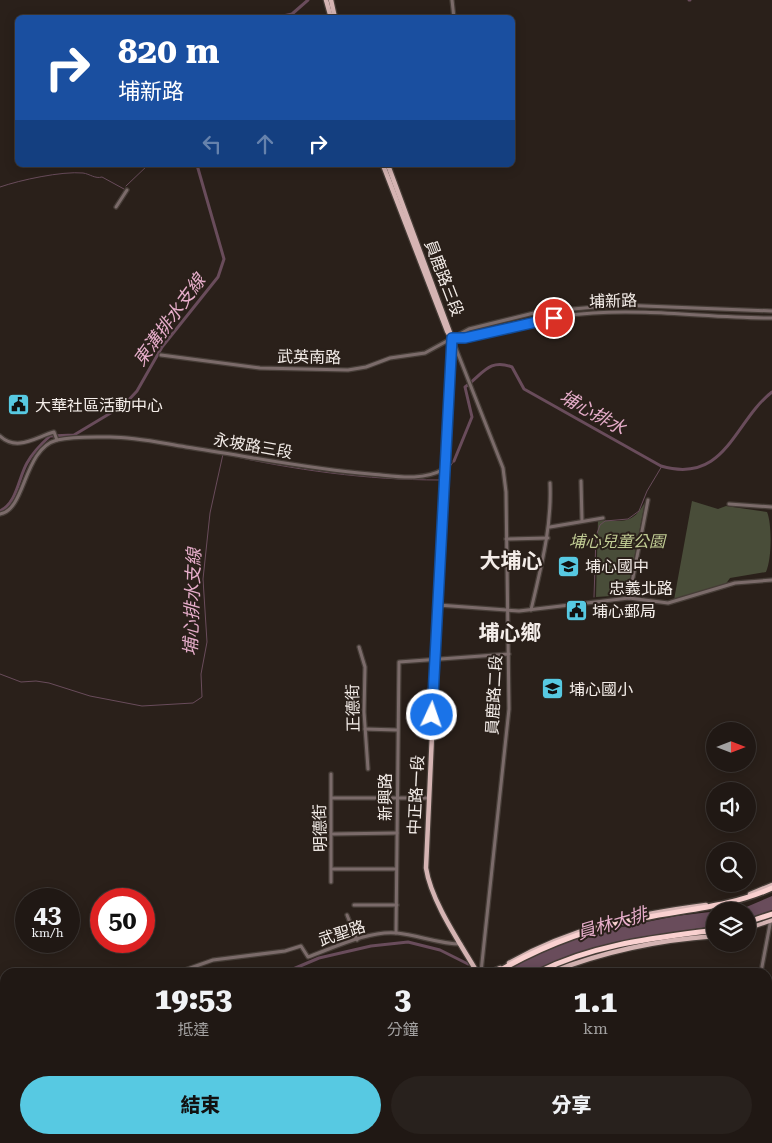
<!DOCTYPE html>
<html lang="zh-TW">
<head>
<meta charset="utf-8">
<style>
  body { margin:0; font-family:"Roboto Serif","Noto Sans TC",serif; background:#28211d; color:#f1f3f6; height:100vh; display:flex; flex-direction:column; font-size:19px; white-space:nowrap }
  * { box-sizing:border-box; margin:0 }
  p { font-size:16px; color:#a2a0a0 }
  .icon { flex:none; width:28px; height:28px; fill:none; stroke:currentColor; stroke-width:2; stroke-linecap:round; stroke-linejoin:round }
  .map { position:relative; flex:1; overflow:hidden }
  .sheet { position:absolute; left:0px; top:968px; width:772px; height:176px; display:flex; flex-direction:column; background:#201814; border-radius:15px 15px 0 0; box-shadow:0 2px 12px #0003,0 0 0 1px #3d3734 }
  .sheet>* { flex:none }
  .banner { position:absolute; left:15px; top:15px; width:500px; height:152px; border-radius:8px; box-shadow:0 2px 12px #0003,0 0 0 1px #3d3734; background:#1a4fa0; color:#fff; overflow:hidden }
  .needle { width:32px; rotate:90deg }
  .controls { position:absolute; left:706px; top:722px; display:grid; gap:10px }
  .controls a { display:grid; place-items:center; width:50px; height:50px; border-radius:50%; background:#201814; box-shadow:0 2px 12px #0003,0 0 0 1px #3d3734; font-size:25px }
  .speed { position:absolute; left:15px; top:888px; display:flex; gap:10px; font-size:25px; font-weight:700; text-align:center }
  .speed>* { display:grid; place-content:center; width:65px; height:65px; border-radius:50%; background:#201814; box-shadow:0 2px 12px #0003,0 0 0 1px #3d3734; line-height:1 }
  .speed small { font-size:12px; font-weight:400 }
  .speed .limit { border:8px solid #d22; background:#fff; color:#111 }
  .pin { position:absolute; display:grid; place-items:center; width:42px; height:42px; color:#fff; margin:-21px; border:2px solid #fff; border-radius:50%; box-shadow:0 1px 5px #0007 }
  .me { position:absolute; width:55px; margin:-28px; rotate:3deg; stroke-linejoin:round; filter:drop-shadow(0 0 4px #0008) }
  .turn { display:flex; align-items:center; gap:18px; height:105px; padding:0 20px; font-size:22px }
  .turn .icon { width:65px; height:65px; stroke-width:2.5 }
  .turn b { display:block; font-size:35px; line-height:42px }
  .lanes { display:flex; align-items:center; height:48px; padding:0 20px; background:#0003; justify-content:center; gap:25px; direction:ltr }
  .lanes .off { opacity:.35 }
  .eta { display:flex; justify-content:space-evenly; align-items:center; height:85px; text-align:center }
  .eta b { font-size:30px; font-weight:800; line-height:35px }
  .primary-button { display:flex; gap:10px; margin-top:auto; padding:10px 20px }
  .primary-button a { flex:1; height:58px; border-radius:30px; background:#57c9e2; color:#111; font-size:20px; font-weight:800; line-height:58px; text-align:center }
  .primary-button a+a { background:#28211d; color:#f1f3f6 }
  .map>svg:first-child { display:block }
</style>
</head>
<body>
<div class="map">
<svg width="772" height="1143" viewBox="0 0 772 1143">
  <rect width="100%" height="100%" fill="#2a201a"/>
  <g fill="#494d39">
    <path d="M 692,501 L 718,509 L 726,506 L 767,512 C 772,523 772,559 766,572 L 730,578 L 725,585 L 674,600 Z"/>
    <path d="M 645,502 L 627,595 L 596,597 L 598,520 C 622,521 633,525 645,502 Z"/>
  </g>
  <polygon fill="#694c5b" points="772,896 772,910 748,921 748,911 715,911 715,926 649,936 586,950 537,972 505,972 540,952 593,933 676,916 744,908"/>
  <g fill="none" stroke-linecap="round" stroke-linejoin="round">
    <g stroke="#694c5b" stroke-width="1">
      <polyline points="126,186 148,165"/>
      <path d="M 0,187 C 20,180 62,171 83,173 C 90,174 95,179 102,177 L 124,189"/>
      <polyline points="446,472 454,461"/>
      <polyline points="594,597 596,536 600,525 605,521 628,519 639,511 647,491 662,466"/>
      <path d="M 0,674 L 21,682 L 36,681 L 49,683 L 90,696 L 142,706 L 193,703 L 202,697 L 201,674 L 207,642 L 203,579 L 210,513 L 223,454 C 294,470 367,480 440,480 L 442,477"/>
    </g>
    <g stroke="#694c5b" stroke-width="3">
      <polyline points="689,0 690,0"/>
      <polyline points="274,18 292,14 308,0"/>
      <path d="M 454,461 L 472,417 L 465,387 C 483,374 489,358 512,367 L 524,389 L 661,466 C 726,485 734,421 772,392"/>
      <path d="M 0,511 C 17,503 18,479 27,463 C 33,452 41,444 50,436 L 74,435 L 124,405 L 137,391 L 162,347 L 218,277 L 224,259 L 197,165"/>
      <polyline points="286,972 319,958 371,946 408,942 440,950 468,964"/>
      <polyline points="0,1031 5,1030"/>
    </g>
    <defs>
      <g id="minor">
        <polyline points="452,0 454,18"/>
        <polyline points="116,207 127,190"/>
        <path d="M 453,338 L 465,338 C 507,327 549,316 593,313 C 652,309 712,318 772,318"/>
        <polyline points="453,341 503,468 506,492 509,709 481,972"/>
        <polyline points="161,355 260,368 348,370 366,367 390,358 425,353 469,329 538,312 619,305 772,311"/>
        <path d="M 0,436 C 17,452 36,437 54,432 L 57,440"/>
        <polyline points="581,481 582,521"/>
        <polyline points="729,504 772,507"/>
        <path d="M 0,514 C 26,510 23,449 57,440 C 74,436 94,437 110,437 C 136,437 161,443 186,447 C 247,456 307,469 370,474 C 395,476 421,482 444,469"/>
        <polyline points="550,527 603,518"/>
        <polyline points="506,539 548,538"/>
        <polyline points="629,598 648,500"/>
        <polyline points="438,605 519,611 629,598 668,603 735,583 772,580"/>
        <path d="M 531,610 C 541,567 552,527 550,483"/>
        <polyline points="359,647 365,667 364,712 368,769"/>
        <polyline points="365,729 397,730"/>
        <polyline points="332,798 428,798"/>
        <polyline points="333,834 397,833"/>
        <polyline points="333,869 396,869"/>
        <polyline points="331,882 331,774"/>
        <polyline points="354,905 397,905"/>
        <polyline points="347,915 357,940"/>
        <polyline points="396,933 399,662 509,654"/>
        <path d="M 179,972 L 213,960 L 285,951 L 301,946 L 308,957 C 333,948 370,930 397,933 C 418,935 439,944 461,944"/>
        <polyline points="761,972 771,919"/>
        <polyline points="0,1010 5,1009"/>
        <polyline points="699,1143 703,1139"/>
      </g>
      <g id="major">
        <polyline points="326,0 331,18"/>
        <polyline points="331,0 335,18"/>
        <polyline points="383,165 447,331 450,336"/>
        <path d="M 388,165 L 452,338 L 444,469 L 426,868 C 431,901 460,943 477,972"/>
        <polyline points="750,894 772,885"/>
        <polyline points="748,928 772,920"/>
        <path d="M 509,963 C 571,928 636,914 706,905"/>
        <polyline points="491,972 500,968"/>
        <path d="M 552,972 C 605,951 658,940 715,936"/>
        <polyline points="559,1139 561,1143"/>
        <polyline points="338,1143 340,1139"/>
        <polyline points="370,1143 373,1139"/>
      </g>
      <g id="highway">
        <path d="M 497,972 C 542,946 592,927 643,918 C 687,909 730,907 772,888"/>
        <path d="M 539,972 C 594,944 655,938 715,930"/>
        <polyline points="343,1143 345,1139"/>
        <polyline points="364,1143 366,1139"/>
      </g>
    </defs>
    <use href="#minor" stroke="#463d37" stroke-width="5.5"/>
    <use href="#major" stroke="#463d37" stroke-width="7"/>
    <use href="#highway" stroke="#463d37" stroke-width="8"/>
    <use href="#minor" stroke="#7b6b6a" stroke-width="3"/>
    <use href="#major" stroke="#d5b4b3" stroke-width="4.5"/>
    <use href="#highway" stroke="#fad1d0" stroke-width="5"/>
    <defs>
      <polyline id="highway-bridge" points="748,922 772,914"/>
    </defs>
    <use href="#highway-bridge" stroke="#463d37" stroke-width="8" stroke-linecap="butt"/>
    <use href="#highway-bridge" stroke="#fad1d0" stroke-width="5"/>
  </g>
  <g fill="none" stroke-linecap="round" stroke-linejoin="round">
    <defs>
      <polyline id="route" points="432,715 452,338 465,338 554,318"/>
    </defs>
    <use href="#route" stroke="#114b97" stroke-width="12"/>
    <use href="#route" stroke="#1a73e8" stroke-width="9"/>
  </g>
  <defs>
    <symbol id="civic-square" viewBox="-11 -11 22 22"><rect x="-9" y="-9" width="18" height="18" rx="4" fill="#57c9e2" stroke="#2a201a"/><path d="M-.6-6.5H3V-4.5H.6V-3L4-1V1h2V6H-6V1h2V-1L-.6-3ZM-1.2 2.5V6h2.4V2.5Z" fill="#111"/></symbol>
    <symbol id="school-square" viewBox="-11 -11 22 22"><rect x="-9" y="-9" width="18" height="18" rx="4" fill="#57c9e2" stroke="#2a201a"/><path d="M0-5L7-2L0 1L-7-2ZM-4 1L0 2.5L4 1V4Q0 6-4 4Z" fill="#111"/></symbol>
  </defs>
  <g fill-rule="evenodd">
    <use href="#civic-square" x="6" y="392" width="25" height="25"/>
    <use href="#school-square" x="556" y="554" width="25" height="25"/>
    <use href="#civic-square" x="564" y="598" width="25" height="25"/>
    <use href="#school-square" x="540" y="676" width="25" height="25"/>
  </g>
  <g text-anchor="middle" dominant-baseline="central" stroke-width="4" stroke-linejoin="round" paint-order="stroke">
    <g font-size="16" fill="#f4ede9" stroke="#2a201a">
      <text transform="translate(444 278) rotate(69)">員鹿路三段</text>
      <text transform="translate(613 301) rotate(-2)">埔新路</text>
      <text transform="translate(309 357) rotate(1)">武英南路</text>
      <text transform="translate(253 446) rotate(10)">永坡路三段</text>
      <text x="641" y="588">忠義北路</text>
      <text transform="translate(494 695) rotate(-87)">員鹿路二段</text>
      <text transform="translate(353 708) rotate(-91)">正德街</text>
      <text transform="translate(416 795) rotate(-87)">中正路一段</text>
      <text transform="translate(385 797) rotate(-90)">新興路</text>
      <text transform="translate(320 828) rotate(-91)">明德街</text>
      <text transform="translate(342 933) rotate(-18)">武聖路</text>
    </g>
    <g font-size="16" fill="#f4ede9" stroke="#2a201a" text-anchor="start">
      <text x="35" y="405">大華社區活動中心</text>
      <text x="585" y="566">埔心國中</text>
      <text x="592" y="611">埔心郵局</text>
      <text x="569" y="689">埔心國小</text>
    </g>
    <g font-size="16" font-style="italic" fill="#c1cc94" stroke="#2a201a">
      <text x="617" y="541">埔心兒童公園</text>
    </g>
    <g font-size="18" font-style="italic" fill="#e6adca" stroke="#2a201a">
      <text transform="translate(169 320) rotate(-54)">東溝排水支線</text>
      <text transform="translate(593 412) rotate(29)">埔心排水</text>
      <text transform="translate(192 602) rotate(-88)">埔心排水支線</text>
      <text transform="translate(612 923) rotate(-16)">員林大排</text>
    </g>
    <g font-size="21" font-weight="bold" fill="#f4ede9" stroke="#2a201a">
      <text x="511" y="561">大埔心</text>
      <text x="510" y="633">埔心鄉</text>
    </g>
  </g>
</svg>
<div class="controls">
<a><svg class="needle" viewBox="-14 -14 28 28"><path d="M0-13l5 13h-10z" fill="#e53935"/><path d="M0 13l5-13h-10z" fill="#a2a0a0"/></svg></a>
<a><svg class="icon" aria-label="sound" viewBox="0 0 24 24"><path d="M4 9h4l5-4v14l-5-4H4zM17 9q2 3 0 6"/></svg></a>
<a><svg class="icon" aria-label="search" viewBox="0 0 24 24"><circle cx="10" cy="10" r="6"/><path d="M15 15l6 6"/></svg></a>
<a><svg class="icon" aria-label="layers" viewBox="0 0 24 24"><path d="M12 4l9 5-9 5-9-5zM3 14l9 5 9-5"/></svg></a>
</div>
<div class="speed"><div>43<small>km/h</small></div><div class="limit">50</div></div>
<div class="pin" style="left:554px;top:318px;background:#d93025"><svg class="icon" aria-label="arrive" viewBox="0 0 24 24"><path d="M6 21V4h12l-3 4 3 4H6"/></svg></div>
<svg class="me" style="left:432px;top:715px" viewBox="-20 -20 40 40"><circle r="17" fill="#1a73e8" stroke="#fff" stroke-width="3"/><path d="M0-11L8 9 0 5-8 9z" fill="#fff"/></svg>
<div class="banner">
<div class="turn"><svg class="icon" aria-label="right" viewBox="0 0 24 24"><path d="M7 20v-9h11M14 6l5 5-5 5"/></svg><div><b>820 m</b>埔新路</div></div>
<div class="lanes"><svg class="icon off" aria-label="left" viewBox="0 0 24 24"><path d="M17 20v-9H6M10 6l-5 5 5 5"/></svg><svg class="icon off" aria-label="ahead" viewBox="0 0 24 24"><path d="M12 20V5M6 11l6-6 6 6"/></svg><svg class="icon" aria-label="right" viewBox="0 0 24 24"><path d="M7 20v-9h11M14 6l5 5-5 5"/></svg></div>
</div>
<section class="sheet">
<div class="eta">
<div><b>19:53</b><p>抵達</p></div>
<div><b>3</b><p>分鐘</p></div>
<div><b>1.1</b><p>km</p></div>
</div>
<div class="primary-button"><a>結束</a><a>分享</a></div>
</section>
</div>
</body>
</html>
